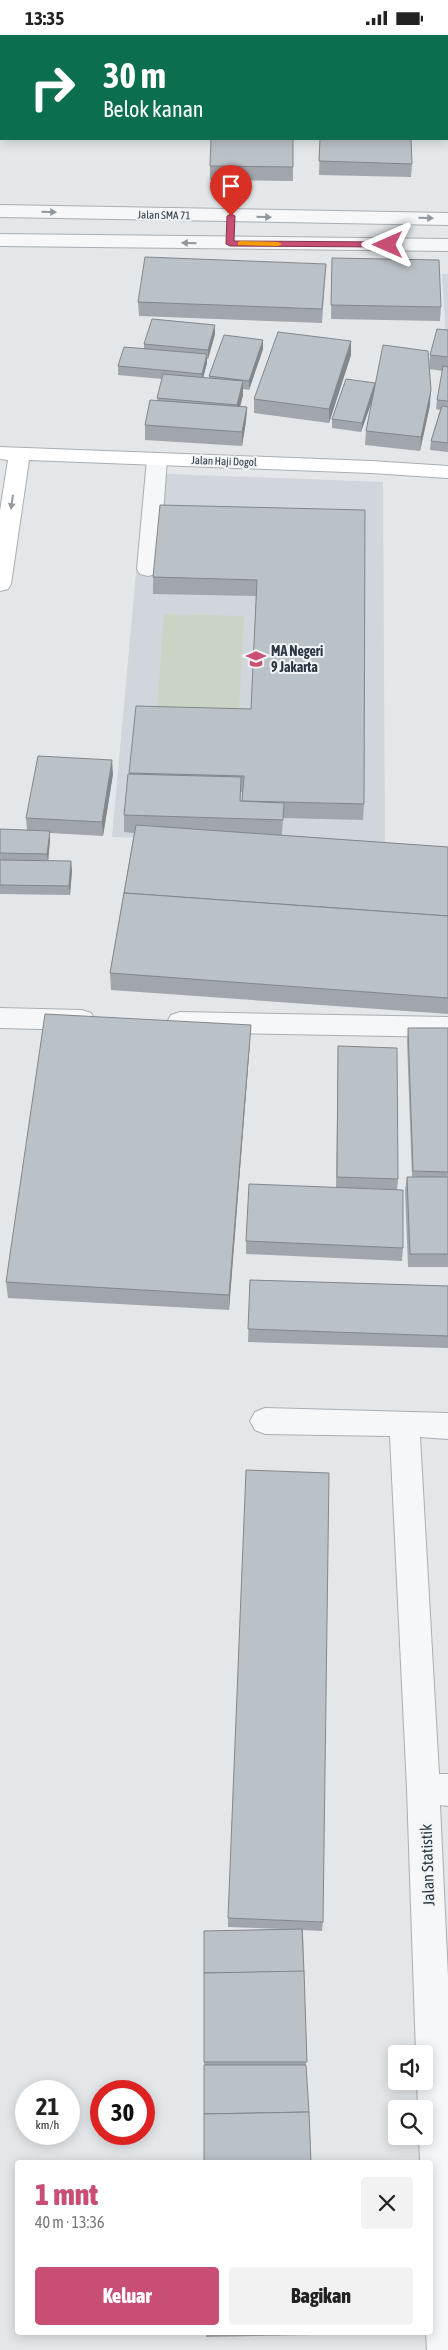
<!DOCTYPE html>
<html lang="id">
<head>
<meta charset="utf-8">
<style>
  body { margin:0; font-family:"Asap Condensed",sans-serif; background:#f2f2f2; color:#222; height:100vh; display:flex; flex-direction:column; font-size:19px; white-space:nowrap }
  * { box-sizing:border-box; margin:0 }
  p { font-size:16px; color:#767676 }
  .icon { flex:none; width:28px; height:28px; fill:none; stroke:currentColor; stroke-width:2; stroke-linecap:round; stroke-linejoin:round }
  .map { position:relative; flex:1; overflow:hidden }
  .panel { position:absolute; left:15px; top:2125px; width:418px; height:175px; display:flex; flex-direction:column; background:#fff; border-radius:5px; box-shadow:0 2px 12px #0003 }
  .panel>* { flex:none }
  .hud { position:absolute; left:0px; top:0px; width:449px; height:105px; box-shadow:0 2px 12px #0003; background:#0b6e4f; color:#fff; overflow:hidden }
  .tools { position:absolute; left:388px; top:2010px; display:grid; gap:10px }
  .tools a { display:grid; place-items:center; width:45px; height:45px; border-radius:5px; background:#fff; box-shadow:0 2px 12px #0003; font-size:25px }
  .speed { position:absolute; left:15px; top:2045px; display:flex; gap:10px; font-size:25px; font-weight:700; text-align:center }
  .speed>* { display:grid; place-content:center; width:65px; height:65px; border-radius:50%; background:#fff; box-shadow:0 2px 12px #0003; line-height:1 }
  .speed small { font-size:12px; font-weight:400 }
  .speed .limit { border:8px solid #d22; background:#fff; color:#111 }
  .pin { position:absolute; display:grid; place-items:center; width:42px; height:42px; color:#fff; margin:-51px -21px; border-radius:50% 50% 50% 0; rotate:-45deg; box-shadow:0 0 5px #0007 }
  .pin .icon { rotate:45deg }
  .me { position:absolute; width:55px; margin:-28px; rotate:270deg; stroke-linejoin:round; filter:drop-shadow(0 0 4px #0008) }
  .turn { display:flex; align-items:center; gap:18px; height:105px; padding:0 20px; font-size:22px }
  .turn .icon { width:65px; height:65px; stroke-width:2.5 }
  .turn b { display:block; font-size:35px; line-height:42px }
  .round { display:grid; place-items:center; flex:none; width:52px; height:52px; border-radius:5px; background:#f2f2f2 }
  .head { display:flex; align-items:center; justify-content:space-between; height:85px; padding:0 20px }
  h1 { font-size:30px; font-weight:800; line-height:38px; color:#c94e74 }
  .button { display:flex; gap:10px; margin-top:auto; padding:10px 20px }
  .button a { flex:1; height:58px; border-radius:5px; background:#c94e74; color:#fff; font-size:20px; font-weight:800; line-height:58px; text-align:center }
  .button a+a { background:#f2f2f2; color:#222 }
  .status { display:flex; justify-content:space-between; align-items:center; height:35px; padding:0 25px; background:#fff; direction:ltr }
  .status svg { height:14px; fill:currentColor }
  .map>svg:first-child { display:block }
</style>
</head>
<body>
<div class="status"><b>13:35</b><svg viewBox="0 0 49 12"><path d="M0 12V9h3v3zM5 12V6h3v6zM10 12V3h3v9zM15 12V0h3v12zM26 1h20v11H26zM47 4h2v5h-2z"/></svg></div>
<div class="map">
<svg width="448" height="2315" viewBox="0 0 448 2315">
  <rect width="100%" height="100%" fill="#e3e7ea"/>
  <g fill="#d1d6dc">
    <polygon points="442,239 448,239 448,307 446,307"/>
    <polygon points="145,438 383,447 385,810 112,802"/>
  </g>
  <polygon fill="#cbd4c4" points="164,579 244,581 239,678 157,675"/>
  <g fill="none" stroke-linecap="round" stroke-linejoin="round">
    <defs>
      <g id="lane">
        <polygon points="157,418 164,420 167,424 159,534 156,539 148,541 140,539 137,534 147,424 150,420"/>
        <polygon points="0,973 82,975 91,978 95,985 91,992 82,995 0,993"/>
        <polygon points="180,977 448,982 448,1002 180,997 171,994 167,987 171,980"/>
      </g>
      <g id="street">
        <polygon points="7,0 25,0 25,1 8,1"/>
        <polygon points="0,170 448,178 448,190 0,182"/>
        <polygon points="0,199 448,204 448,216 0,211"/>
        <polygon points="265,1373 448,1378 448,1404 420,1402 439,1739 448,1739 448,1771 440,1770 448,1942 448,2315 427,2315 426,2298 430,2298 430,2128 420,2128 419,2101 424,2101 424,2074 418,2074 417,2046 424,2046 424,2019 416,2019 407,1754 390,1401 265,1399 255,1395 250,1386 255,1377"/>
      </g>
      <polygon id="secondary" points="0,412 371,426 448,431 448,443 371,438 29,425 11,549 8,554 0,556 0,476 8,425 0,424"/>
    </defs>
    <use href="#lane" stroke="#a8afb4" stroke-width="2"/>
    <use href="#street" stroke="#a8afb4" stroke-width="2"/>
    <use href="#secondary" stroke="#a8afb4" stroke-width="2"/>
    <use href="#lane" fill="#f5f7f9" fill-rule="evenodd"/>
    <use href="#street" fill="#f5f7f9" fill-rule="evenodd"/>
    <use href="#secondary" fill="#fff" fill-rule="evenodd"/>
  </g>
  <g fill="#a0a6ab" fill-rule="evenodd">
    <polygon points="293,104 293,146 210,145 210,131"/>
    <polygon points="320,104 412,129 411,142 319,140"/>
    <polygon points="332,223 441,272 440,286 331,284"/>
    <polygon points="326,229 322,288 139,281 138,267"/>
    <polygon points="448,295 448,417 430,415 431,406 440,375 436,374 437,365 443,336 429,334 430,320"/>
    <polygon points="215,299 208,324 207,324 207,328 203,342 209,343 209,341 263,314 249,355 243,354 243,360 240,371 247,372 246,386 242,411 145,405 145,390 157,366 162,344 118,340 118,331 144,314 144,309"/>
    <polygon points="351,320 329,388 254,378 254,364"/>
    <polygon points="346,344 430,370 420,416 365,410 366,396 372,366 361,397 332,393 332,384"/>
    <path d="M 365,475 L 364,769 L 363,785 L 283,783 L 282,800 L 448,812 L 448,979 L 111,955 L 110,938 L 134,798 L 124,797 L 124,780 L 129,739 L 251,674 L 256,561 L 153,559 L 153,542 ZM 241,757 L 243,757 L 242,766 L 240,766 Z"/>
    <polygon points="113,739 103,801 50,798 50,805 48,826 72,835 70,860 0,859 0,794 27,795 26,783"/>
    <polygon points="408,993 448,993 448,1232 408,1232 405,1155 407,1142 412,1142 407,1006"/>
    <polygon points="250,1006 229,1275 8,1263 6,1247"/>
    <polygon points="338,1011 398,1144 397,1155 403,1213 402,1226 246,1219 246,1206 336,1152"/>
    <polygon points="250,1245 448,1251 448,1313 248,1307"/>
    <polygon points="228,1883 323,1887 322,1896 303,1895 306,2030 204,2128 204,1896 283,1894 228,1892"/>
    <polygon points="206,2298 315,2298 314,2300 206,2302"/>
  </g>
  <g fill="#82878b">
    <polygon points="215,290 215,299 208,324 208,315"/>
    <polygon points="263,305 263,314 249,355 249,346"/>
    <polygon points="351,306 351,320 329,388 329,374"/>
    <polygon points="207,319 207,328 202,348 202,339"/>
    <polygon points="243,346 243,360 237,384 237,370"/>
    <polygon points="375,348 375,357 361,397 362,388"/>
    <polygon points="431,355 430,370 420,416 421,402"/>
    <polygon points="247,372 246,386 242,411 242,397"/>
    <polygon points="112,725 113,739 103,801 102,787"/>
    <polygon points="50,796 50,805 48,828 47,819"/>
    <polygon points="71,826 72,835 70,860 69,851"/>
    <polygon points="251,990 250,1006 229,1275 229,1260"/>
  </g>
  <g fill="#bac1c7" stroke="#82878b">
    <polygon points="392,0 448,0 448,10 448,1 392,1"/>
    <polygon points="211,104 293,104 293,132 210,131"/>
    <polygon points="320,104 411,104 412,129 319,126"/>
    <polygon points="145,222 326,229 322,274 138,267"/>
    <polygon points="332,223 439,225 441,272 331,270"/>
    <polygon points="152,284 215,290 208,315 144,309"/>
    <polygon points="437,294 448,295 448,322 430,320"/>
    <polygon points="278,297 351,306 329,374 254,364"/>
    <polygon points="224,300 263,305 249,346 209,341"/>
    <polygon points="383,310 428,316 431,355 421,402 366,396"/>
    <polygon points="124,312 207,319 202,339 118,331"/>
    <polygon points="443,331 448,332 448,366 437,365"/>
    <polygon points="163,339 243,346 237,370 157,363"/>
    <polygon points="346,344 375,348 362,388 332,384"/>
    <polygon points="150,365 247,372 242,397 145,390"/>
    <polygon points="442,371 448,372 448,408 431,406"/>
    <polygon points="160,470 365,475 364,769 242,766 244,741 129,738 136,671 251,674 257,545 153,542"/>
    <polygon points="38,721 112,725 102,787 26,783"/>
    <polygon points="128,739 241,742 240,766 284,768 283,785 124,780"/>
    <polygon points="136,790 448,812 448,881 124,858"/>
    <polygon points="0,794 50,796 47,819 0,818"/>
    <polygon points="0,825 71,826 69,851 0,850"/>
    <polygon points="124,858 448,881 448,963 110,938"/>
    <polygon points="45,979 251,990 229,1260 6,1247"/>
    <polygon points="408,993 448,993 448,1137 413,1136"/>
    <polygon points="338,1011 397,1013 398,1144 337,1142"/>
    <polygon points="407,1142 448,1142 448,1219 410,1219"/>
    <polygon points="249,1149 403,1155 403,1213 246,1206"/>
    <polygon points="250,1245 448,1251 448,1301 248,1294"/>
    <polygon points="246,1435 329,1438 323,1887 228,1883"/>
    <polygon points="302,1894 304,1937 204,1938 204,1896"/>
    <polygon points="304,1936 307,2027 204,2027 204,1938"/>
    <polygon points="204,2030 306,2030 309,2077 204,2079"/>
    <polygon points="309,2077 311,2128 204,2128 204,2079"/>
  </g>
  <defs><path id="oneway-solid" d="M-6-.8H1V-3.2L6.5 0L1 3.2V.8H-6Z" transform="scale(1.25)"/></defs>
  <g fill="#90979e">
    <use href="#oneway-solid" transform="translate(49 177) rotate(1)"/>
    <use href="#oneway-solid" transform="translate(264 182) rotate(1)"/>
    <use href="#oneway-solid" transform="translate(426 183) rotate(1)"/>
    <use href="#oneway-solid" transform="translate(189 208) rotate(-179)"/>
  </g>
  <use fill="#959ba0" href="#oneway-solid" transform="translate(12 467) rotate(98)"/>
  <polygon fill="#c94e74" stroke="#83334b" points="231,179 235,181 234,206 388,207 392,210 388,212 230,211 226,209 227,181"/>
  <polygon fill="#f59e0b" points="241,206 278,207 282,209 278,211 238,210 238,207"/>
  <defs>
    <symbol id="school-bare" viewBox="-9 -9 18 18"><path d="M0-5L7-2L0 1L-7-2ZM-4 1L0 2.5L4 1V4Q0 6-4 4Z" fill="#c94e74" stroke="#f2f5f8" stroke-width="2.5" paint-order="stroke"/></symbol>
  </defs>
  <g fill-rule="evenodd">
    <use href="#school-bare" x="242" y="610" width="28" height="28"/>
  </g>
  <g text-anchor="middle" dominant-baseline="central" stroke-width="4" stroke-linejoin="round" paint-order="stroke">
    <g font-size="11" fill="#2b3742" stroke="#f2f5f8">
      <text transform="translate(164 180) rotate(1)">Jalan SMA 71</text>
      <text transform="translate(224 426) rotate(2)">Jalan Haji Dogol</text>
    </g>
    <g font-size="14" font-weight="bold" fill="#2b3742" stroke="#f2f5f8" text-anchor="start">
      <text x="271" y="616">MA Negeri<tspan x="271" dy="16">9 Jakarta</tspan></text>
    </g>
    <g font-size="16" fill="#2b3742" stroke="#f2f5f8">
      <text transform="translate(427 1830) rotate(-92)">Jalan Statistik</text>
    </g>
  </g>
</svg>
<div class="tools">
<a><svg class="icon" aria-label="sound" viewBox="0 0 24 24"><path d="M4 9h4l5-4v14l-5-4H4zM17 9q2 3 0 6"/></svg></a>
<a><svg class="icon" aria-label="search" viewBox="0 0 24 24"><circle cx="10" cy="10" r="6"/><path d="M15 15l6 6"/></svg></a>
</div>
<div class="speed"><div>21<small>km/h</small></div><div class="limit">30</div></div>
<div class="pin" style="left:231px;top:181px;background:#d93025"><svg class="icon" aria-label="arrive" viewBox="0 0 24 24"><path d="M6 21V4h12l-3 4 3 4H6"/></svg></div>
<svg class="me" style="left:388px;top:210px" viewBox="-20 -20 40 40"><path d="M0-17L14 15 0 8-14 15z" fill="#c94e74" stroke="#fff" stroke-width="4"/></svg>
<div class="hud">
<div class="turn"><svg class="icon" aria-label="right" viewBox="0 0 24 24"><path d="M7 20v-9h11M14 6l5 5-5 5"/></svg><div><b>30 m</b>Belok kanan</div></div>
</div>
<section class="panel">
<div class="head"><div><h1>1 mnt</h1><p>40 m · 13:36</p></div><a class="round"><svg class="icon" aria-label="close" viewBox="0 0 24 24"><path d="M6 6l12 12M18 6L6 18"/></svg></a></div>
<div class="button"><a>Keluar</a><a>Bagikan</a></div>
</section>
</div>
</body>
</html>
